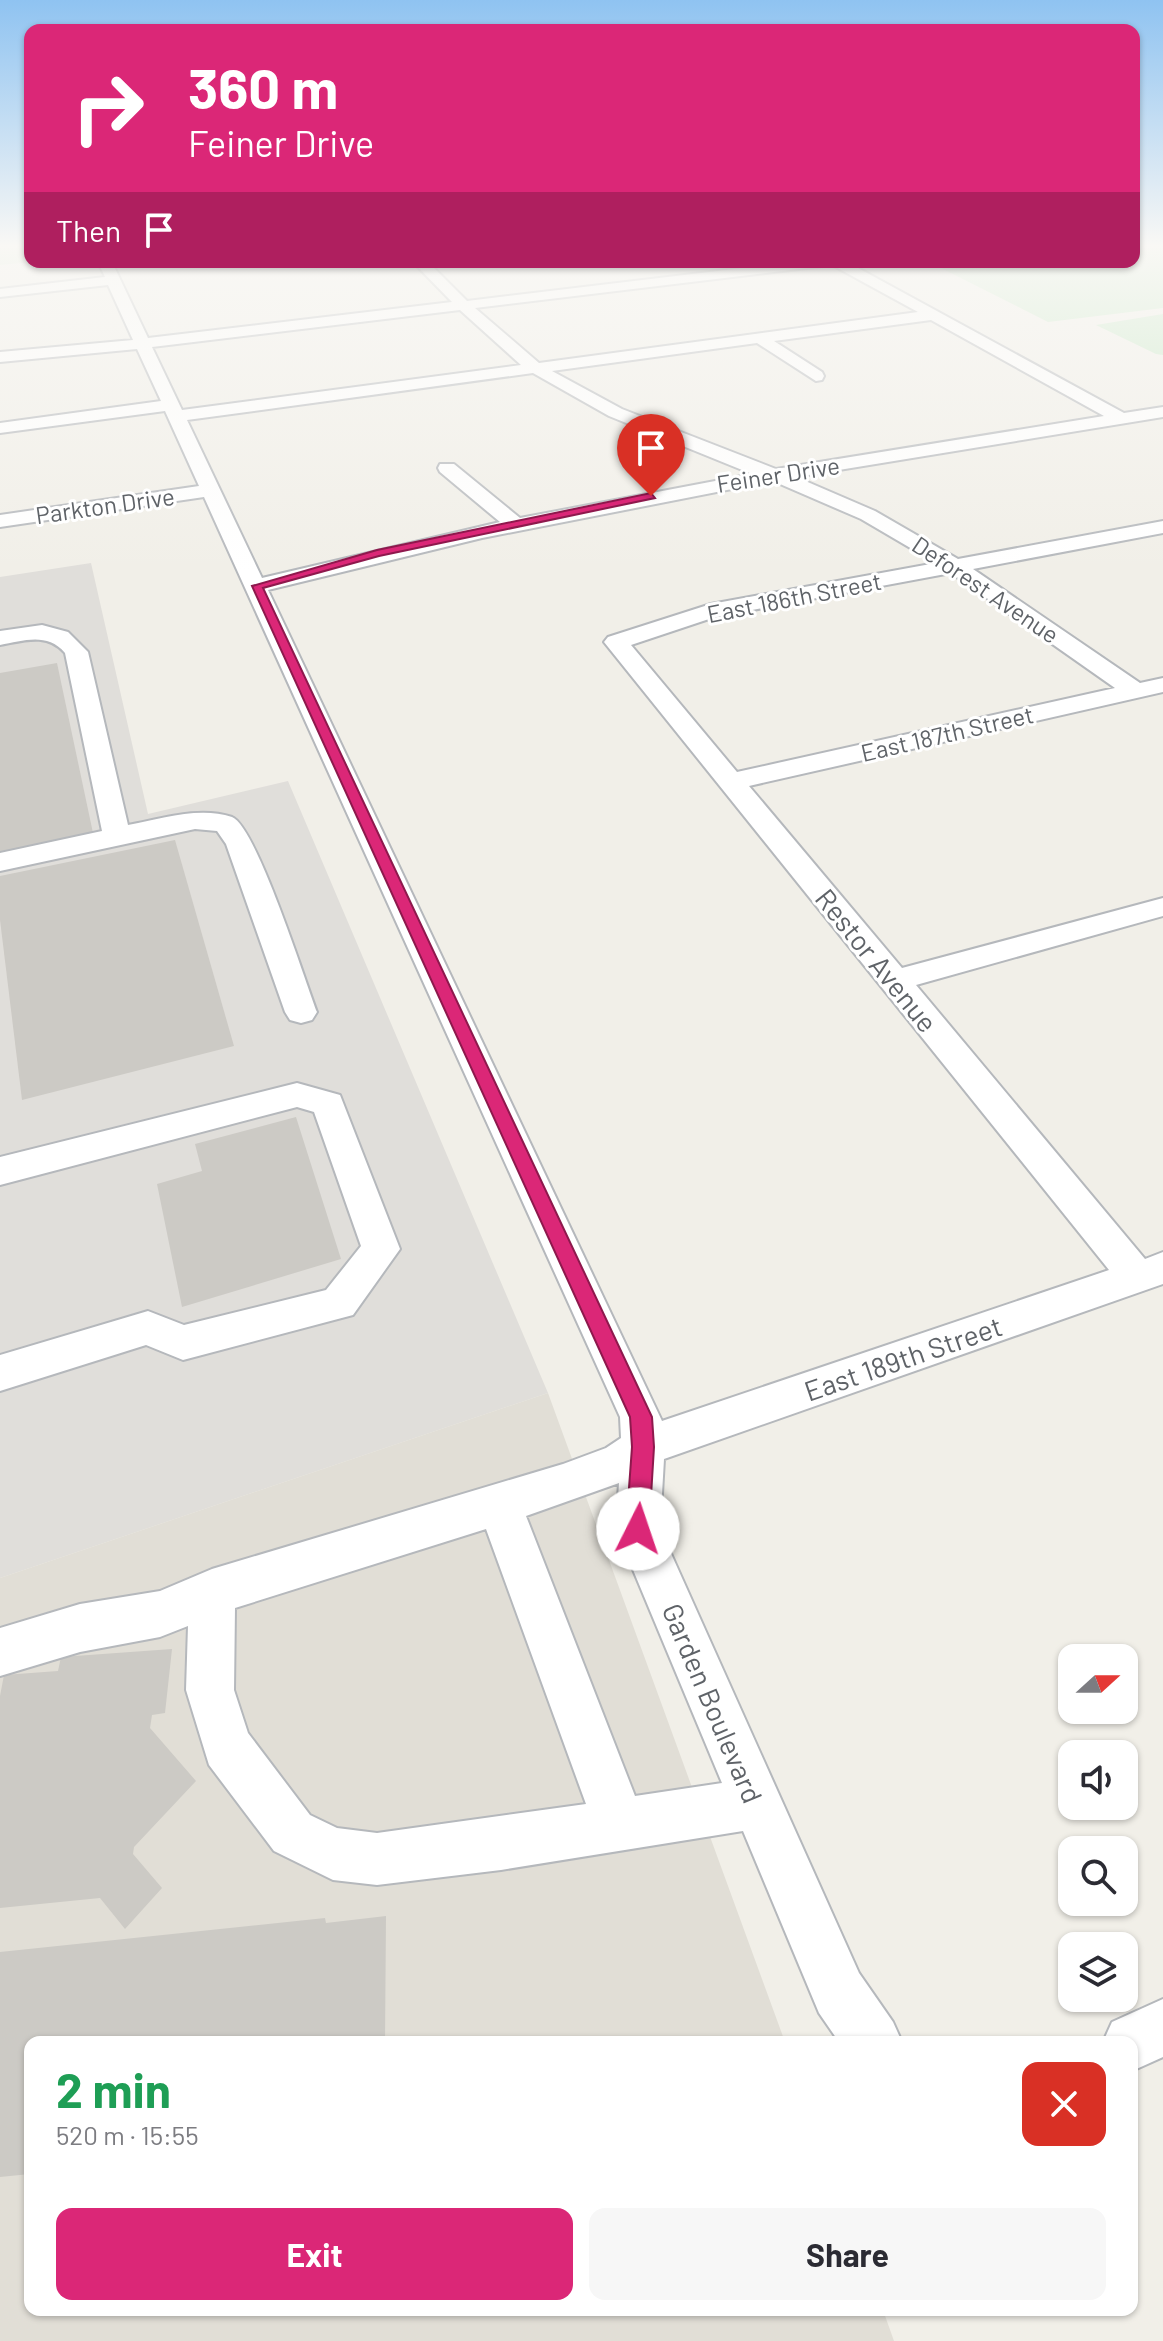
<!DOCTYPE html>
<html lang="en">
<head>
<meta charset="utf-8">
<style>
  body { margin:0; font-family:Barlow,sans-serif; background:#f7f7f7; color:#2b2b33; height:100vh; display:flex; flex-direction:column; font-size:30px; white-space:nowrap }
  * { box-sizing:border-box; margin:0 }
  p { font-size:26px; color:#7c7c81 }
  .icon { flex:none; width:44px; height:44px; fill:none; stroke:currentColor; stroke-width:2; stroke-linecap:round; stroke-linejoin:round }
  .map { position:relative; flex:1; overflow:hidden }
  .side { position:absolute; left:24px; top:2036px; width:1114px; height:280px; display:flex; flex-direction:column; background:#fff; border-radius:16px; box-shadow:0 2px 6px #0004 }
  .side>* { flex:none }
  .guide { position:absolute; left:24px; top:24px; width:1116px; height:244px; border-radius:16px; box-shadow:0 2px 6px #0004; background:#db2777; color:#fff; overflow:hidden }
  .needle { width:52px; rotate:69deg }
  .controls { position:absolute; left:1058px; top:1644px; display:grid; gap:16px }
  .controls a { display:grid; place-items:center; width:80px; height:80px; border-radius:16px; background:#fff; box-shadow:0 2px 6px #0004; font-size:40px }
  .pin { position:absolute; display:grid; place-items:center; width:68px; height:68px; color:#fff; margin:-82px -34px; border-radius:50% 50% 50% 0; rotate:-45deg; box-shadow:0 0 8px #0007 }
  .pin .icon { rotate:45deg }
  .me { position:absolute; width:88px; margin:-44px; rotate:4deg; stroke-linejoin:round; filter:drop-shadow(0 0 6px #0008) }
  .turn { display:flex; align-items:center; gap:28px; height:168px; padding:0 32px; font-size:36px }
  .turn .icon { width:104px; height:104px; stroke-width:2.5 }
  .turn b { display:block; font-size:56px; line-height:68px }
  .then { display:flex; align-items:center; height:76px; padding:0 32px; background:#0003; gap:16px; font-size:30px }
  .round { display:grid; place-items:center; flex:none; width:84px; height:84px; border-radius:16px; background:#f7f7f7 }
  .headline { display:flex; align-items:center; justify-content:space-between; height:136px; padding:0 32px }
  h1 { font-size:48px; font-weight:700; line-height:60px; color:#1e9e55 }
  .button { display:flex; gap:16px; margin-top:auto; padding:16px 32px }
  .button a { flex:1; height:92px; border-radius:16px; background:#db2777; color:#fff; font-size:32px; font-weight:700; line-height:92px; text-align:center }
  .button a+a { background:#f7f7f7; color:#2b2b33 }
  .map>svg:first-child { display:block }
</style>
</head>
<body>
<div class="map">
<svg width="1163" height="2341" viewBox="0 0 1163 2341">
  <rect width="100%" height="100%" fill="#f1efe8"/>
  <polygon fill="#e0deda" points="91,563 148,814 288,781 548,1393 0,1578 0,577"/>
  <polygon fill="#e1ded6" points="548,1393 785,2042 30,2042 30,2310 883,2310 894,2341 0,2341 0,1578"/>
  <g fill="#c5e8c5">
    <polygon points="0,243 30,243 31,262 0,265"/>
    <polygon points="1134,243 1163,244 1163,308 1048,322 929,262 1134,262"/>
    <polygon points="1163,314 1163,355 1156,354 1096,325"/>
  </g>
  <g fill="#cccac5">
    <polygon points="57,663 93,833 0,853 0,673"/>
    <polygon points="175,840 234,1046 22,1100 0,920 0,876"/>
    <polygon points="296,1117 341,1259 182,1307 157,1184 202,1171 195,1144"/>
    <polygon points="172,1649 165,1713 152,1715 150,1728 196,1781 134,1847 133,1854 162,1888 125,1929 100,1898 0,1908 0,1696 4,1675 58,1671 61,1657"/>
    <polygon points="386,1916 385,2042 30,2042 30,2174 0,2177 0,1952 325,1918 326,1923"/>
  </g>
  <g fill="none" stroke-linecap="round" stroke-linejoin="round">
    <defs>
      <g id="minor">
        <path d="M 98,262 L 112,262 L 148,338 L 452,302 L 413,262 L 428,262 L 467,301 L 793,262 L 847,262 L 1124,413 L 1163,407 L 1163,417 L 796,477 L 875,511 L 958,559 L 1163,521 L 1163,533 L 973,569 L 1140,683 L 1163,678 L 1163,692 L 749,786 L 902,968 L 1163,898 L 1163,916 L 916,985 L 1145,1259 L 1163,1252 L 1163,1284 L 664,1459 L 660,1529 L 859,1973 L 893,2022 L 902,2042 L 839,2042 L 819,2013 L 743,1831 L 501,1870 L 377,1885 L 333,1880 L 274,1851 L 209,1765 L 186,1690 L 188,1626 L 160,1637 L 80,1652 L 0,1676 L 0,1628 L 80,1604 L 160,1591 L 212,1569 L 563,1464 L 606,1448 L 621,1438 L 620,1417 L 204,497 L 0,527 L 0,515 L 199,486 L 165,411 L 0,433 L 0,423 L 161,401 L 137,349 L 0,362 L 0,352 L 133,340 L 108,285 L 0,297 L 0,289 L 105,277 ZM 832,265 L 918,312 L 539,363 L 475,308 ZM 460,310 L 521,365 L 182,410 L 152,347 ZM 931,320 L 1104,416 L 776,469 L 622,409 L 552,371 L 757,343 L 816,381 L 822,380 L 824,376 L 822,372 L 774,341 ZM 533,373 L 609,416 L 752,474 L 520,518 L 454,464 L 440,464 L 438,468 L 440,472 L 500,522 L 262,578 L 187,420 ZM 773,481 L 861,519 L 936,563 L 711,604 L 608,637 L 604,642 L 1109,1270 L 662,1421 L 268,590 L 482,538 ZM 951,573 L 1115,688 L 737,772 L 631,645 L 715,617 ZM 619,1483 L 616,1529 L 722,1783 L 635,1796 L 526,1516 ZM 486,1529 L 586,1804 L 377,1833 L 337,1828 L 310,1815 L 248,1733 L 234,1690 L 235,1608 Z"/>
        <polygon points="292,262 308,262 301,266"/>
        <path d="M 42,625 L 68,632 L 88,652 L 128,825 C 161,819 199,806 232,817 C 256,826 305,981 317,1012 L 312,1020 L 301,1023 L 290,1020 L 285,1012 L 226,844 L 217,831 L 195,829 L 0,871 L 0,853 L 102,831 L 65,653 C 47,632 23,641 0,645 L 0,631 Z"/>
        <polygon points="297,1083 340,1095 400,1249 353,1315 183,1360 146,1345 0,1391 0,1355 148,1311 184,1325 326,1290 361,1246 314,1112 297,1107 0,1185 0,1157"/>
        <polygon points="1163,1999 1163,2057 1132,2071 1132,2042 1103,2042 1112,2022"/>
      </g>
    </defs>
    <use href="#minor" stroke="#b5b8bc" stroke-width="4"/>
    <use href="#minor" fill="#fff" fill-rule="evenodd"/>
  </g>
  <linearGradient id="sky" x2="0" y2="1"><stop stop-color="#8fc3f1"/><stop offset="0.43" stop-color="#f9f8f5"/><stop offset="1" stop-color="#f9f8f5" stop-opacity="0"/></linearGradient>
  <rect width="1163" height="571" fill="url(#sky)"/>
  <polygon fill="#db2777" stroke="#8e194d" stroke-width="2" points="651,493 655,498 379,556 263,588 652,1417 654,1447 649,1529 646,1537 638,1540 630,1537 626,1529 632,1447 630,1417 252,586 377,550"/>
  <g text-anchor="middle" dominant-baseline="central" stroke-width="6" stroke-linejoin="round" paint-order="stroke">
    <g font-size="24" fill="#5f6368" stroke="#fff">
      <text transform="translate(778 474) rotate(-9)">Feiner Drive</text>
      <text transform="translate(105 505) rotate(-8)">Parkton Drive</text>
      <text transform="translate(986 589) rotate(34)">Deforest Avenue</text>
      <text transform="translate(794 597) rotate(-11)">East 186th Street</text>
      <text transform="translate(947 733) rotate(-13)">East 187th Street</text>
    </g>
    <g font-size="28" fill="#5f6368" stroke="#fff">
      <text transform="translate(877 960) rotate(51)">Restor Avenue</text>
      <text transform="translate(903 1358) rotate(-19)">East 189th Street</text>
      <text transform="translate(713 1703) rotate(67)">Garden Boulevard</text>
    </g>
  </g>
</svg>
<div class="controls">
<a><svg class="needle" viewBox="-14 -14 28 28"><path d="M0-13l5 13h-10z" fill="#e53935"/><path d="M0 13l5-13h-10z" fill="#7c7c81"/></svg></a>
<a><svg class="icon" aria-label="sound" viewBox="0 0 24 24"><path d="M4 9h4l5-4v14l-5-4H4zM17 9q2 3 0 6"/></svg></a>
<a><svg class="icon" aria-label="search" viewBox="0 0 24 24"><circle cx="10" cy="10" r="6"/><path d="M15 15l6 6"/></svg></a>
<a><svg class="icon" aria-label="layers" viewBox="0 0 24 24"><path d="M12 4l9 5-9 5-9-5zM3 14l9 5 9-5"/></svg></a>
</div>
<div class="pin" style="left:651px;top:496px;background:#d93025"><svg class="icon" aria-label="arrive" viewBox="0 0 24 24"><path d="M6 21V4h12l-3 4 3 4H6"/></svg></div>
<svg class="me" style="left:638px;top:1529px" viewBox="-20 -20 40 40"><circle r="19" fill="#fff"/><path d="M0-13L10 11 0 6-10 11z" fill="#db2777"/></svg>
<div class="guide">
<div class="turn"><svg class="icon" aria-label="right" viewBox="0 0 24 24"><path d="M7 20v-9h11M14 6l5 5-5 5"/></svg><div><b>360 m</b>Feiner Drive</div></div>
<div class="then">Then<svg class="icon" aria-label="arrive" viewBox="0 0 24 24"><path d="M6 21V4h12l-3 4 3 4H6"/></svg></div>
</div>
<section class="side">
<div class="headline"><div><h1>2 min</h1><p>520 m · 15:55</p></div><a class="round" style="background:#d93025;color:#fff"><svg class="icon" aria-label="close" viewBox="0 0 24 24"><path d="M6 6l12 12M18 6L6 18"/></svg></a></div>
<div class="button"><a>Exit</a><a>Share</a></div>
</section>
</div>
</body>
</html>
